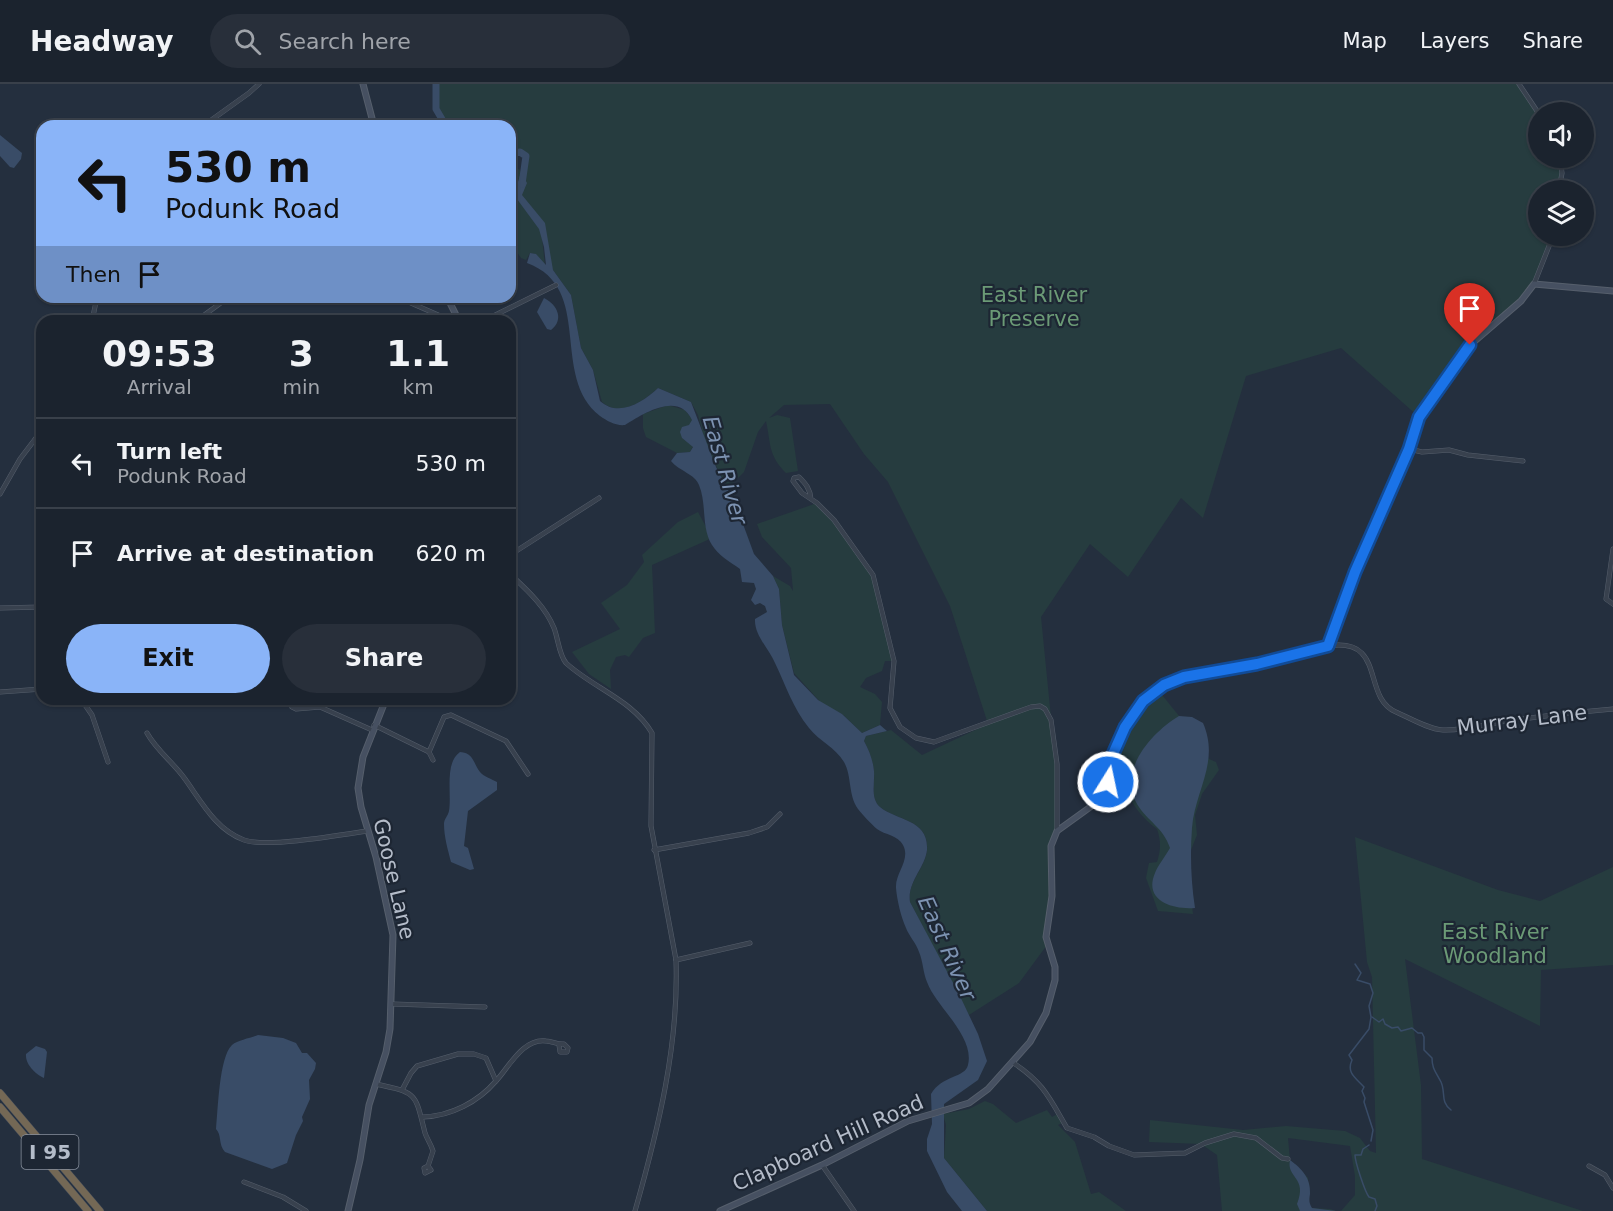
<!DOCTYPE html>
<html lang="en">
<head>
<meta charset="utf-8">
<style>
  body { margin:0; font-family:"DejaVu Sans",sans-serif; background:#282f3a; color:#f1f3f6; height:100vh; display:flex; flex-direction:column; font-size:22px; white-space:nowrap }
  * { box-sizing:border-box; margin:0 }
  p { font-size:20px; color:#a0a4aa }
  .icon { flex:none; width:33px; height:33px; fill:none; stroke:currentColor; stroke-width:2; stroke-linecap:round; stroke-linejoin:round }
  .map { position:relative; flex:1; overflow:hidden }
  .drawer { position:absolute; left:36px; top:231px; width:480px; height:390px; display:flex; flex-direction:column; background:#1b232e; border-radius:18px; box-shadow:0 2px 4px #0004,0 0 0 2px #39404a }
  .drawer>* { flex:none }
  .banner { position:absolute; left:36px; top:36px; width:480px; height:183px; border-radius:18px; box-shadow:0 2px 4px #0004,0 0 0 2px #39404a; background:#8ab4f8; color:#111; overflow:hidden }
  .tools { position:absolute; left:1528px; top:18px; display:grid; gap:12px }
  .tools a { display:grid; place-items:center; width:66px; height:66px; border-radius:50%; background:#1b232e; box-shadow:0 2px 4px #0004,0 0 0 2px #39404a; font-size:30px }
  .pin { position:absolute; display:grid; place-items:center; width:51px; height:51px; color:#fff; margin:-62px -26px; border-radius:50% 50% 50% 0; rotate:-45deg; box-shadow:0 0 6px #0007 }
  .pin .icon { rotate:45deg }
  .me { position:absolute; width:66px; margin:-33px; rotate:10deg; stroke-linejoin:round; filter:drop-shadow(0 0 4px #0008) }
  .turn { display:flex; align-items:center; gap:21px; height:126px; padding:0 30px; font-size:27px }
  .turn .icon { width:78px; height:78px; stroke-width:2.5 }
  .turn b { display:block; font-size:42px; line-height:51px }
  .then { display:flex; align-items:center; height:57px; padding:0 30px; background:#0003; gap:12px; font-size:22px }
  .eta { display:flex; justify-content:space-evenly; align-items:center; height:102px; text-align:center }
  .eta b { font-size:36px; font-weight:800; line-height:42px }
  .button { display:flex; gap:12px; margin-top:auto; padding:12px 30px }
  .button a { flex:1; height:69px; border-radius:36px; background:#8ab4f8; color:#111; font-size:24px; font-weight:800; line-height:69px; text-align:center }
  .button a+a { background:#282f3a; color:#f1f3f6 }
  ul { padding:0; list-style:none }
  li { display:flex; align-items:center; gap:18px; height:90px; padding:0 30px; border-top:2px solid #39404a }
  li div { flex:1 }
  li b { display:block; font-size:22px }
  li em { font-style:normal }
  header { display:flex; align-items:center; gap:36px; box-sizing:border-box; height:84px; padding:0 30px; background:#1b232e; border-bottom:2px solid #39404a }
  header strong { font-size:28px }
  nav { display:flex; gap:33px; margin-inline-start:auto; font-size:21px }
  .search { width:420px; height:54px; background:#282f3a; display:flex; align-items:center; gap:15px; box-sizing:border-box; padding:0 21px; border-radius:33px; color:#a0a4aa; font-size:22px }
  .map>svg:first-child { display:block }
</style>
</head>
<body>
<header>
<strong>Headway</strong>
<div class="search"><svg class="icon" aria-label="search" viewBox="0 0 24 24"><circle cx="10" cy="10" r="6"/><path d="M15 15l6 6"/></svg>Search here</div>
<nav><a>Map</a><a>Layers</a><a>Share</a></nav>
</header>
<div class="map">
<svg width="1613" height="1127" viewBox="0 0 1613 1127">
  <rect width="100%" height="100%" fill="#242f3e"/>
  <g fill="#263c3f">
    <path d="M 436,0 L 1519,0 L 1539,30 L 1539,74 L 1560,74 L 1562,89 L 1559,106 L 1539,106 L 1539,152 L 1553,152 L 1533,197 L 1507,230 L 1470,261 L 1419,333 L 1341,264 L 1246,292 L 1203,434 L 1181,414 L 1128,493 L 1090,460 L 1041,533 L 1059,713 L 1057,747 L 1051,762 L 1052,812 L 1047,861 L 1019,899 L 969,931 L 910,818 C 907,798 925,785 927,766 C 929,735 897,737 880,723 C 870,714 875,699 874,688 C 873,677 869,666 864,657 L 866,652 L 891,646 L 922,671 L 988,640 L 950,522 L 888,398 L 864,370 L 830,320 L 784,321 L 769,334 L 777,331 L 790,334 L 798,387 L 786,389 C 768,371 771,360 766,337 L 758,348 L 744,388 L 727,405 L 705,358 L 698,331 L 691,318 L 658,304 C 644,317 620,334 602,318 L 593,286 L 581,264 L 571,211 L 553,186 L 548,184 L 547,165 L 542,153 L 545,182 L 535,170 L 530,169 L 526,176 L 521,174 L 510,158 L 510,87 L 519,85 L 521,88 L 514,111 L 538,142 L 519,112 L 526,72 L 520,68 L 510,70 L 510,42 L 446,42 L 436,25 Z"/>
    <polygon points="668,321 685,326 693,336 682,354 693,362 690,368 677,369 646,353 643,344 643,330"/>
    <polygon points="817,419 825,426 873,491 894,577 885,577 882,587 866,594 860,603 875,610 882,618 880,641 862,649 842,630 823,621 794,589 782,541 779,505 773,492 790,502 793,507 791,484 762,453 757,440"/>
    <polygon points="698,428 712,454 652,481 655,549 643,554 629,573 625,571 616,573 610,586 611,605 589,590 572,568 620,545 601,519 627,501 644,478 642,471 678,438"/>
    <path d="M 1158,606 L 1201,659 L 1209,675 L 1216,678 L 1219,686 L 1202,710 L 1195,731 L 1197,751 L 1191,766 L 1189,795 L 1193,830 L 1158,827 L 1146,794 L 1149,779 L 1157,778 C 1161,765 1161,757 1157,745 C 1143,735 1130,719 1125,702 L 1107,705 C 1117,666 1126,632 1158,606 Z"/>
    <polygon points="1355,753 1498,806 1540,817 1613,783 1613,881 1541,886 1540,942 1405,875 1421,1001 1422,1075 1583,1127 1341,1127 1355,1111 1355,1092 1350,1062 1288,1054 1290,1076 1308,1094 1309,1121 1312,1124 1330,1125 1336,1127 1222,1127 1217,1071 1201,1060 1149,1058 1150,1036 1243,1046 1286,1042 1345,1047 1360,1054 1370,1067 1376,1069 1372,893 1367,878"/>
    <polygon points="985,1017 993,1020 1016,1039 1047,1026 1052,1033 1059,1029 1064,1038 1058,1041 1075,1058 1091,1110 1099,1108 1126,1127 987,1127 944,1074 946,1041 943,1030 969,1025"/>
  </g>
  <g fill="#394c67">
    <polygon points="0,51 22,69 21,75 14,84 10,83 0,72"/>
    <path d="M 521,88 L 527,99 L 522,111 L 545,139 L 553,186 L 571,211 L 581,264 L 593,286 L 600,317 C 619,334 643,318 658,304 L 691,318 L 716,383 L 736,421 L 754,470 L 773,492 L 779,505 L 782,541 L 794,591 L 818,616 L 842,630 L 862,649 L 880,641 L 887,647 L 866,652 L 864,657 C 869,666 873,676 874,687 C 875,699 870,714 880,723 C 897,737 929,735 927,766 C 925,784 907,798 910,818 L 959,910 L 978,950 L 987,977 L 978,996 L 944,1020 L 944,1074 L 987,1127 L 962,1127 L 947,1108 L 927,1067 L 927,1055 L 932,1040 L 931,1010 C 942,991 965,994 968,981 C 975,952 936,923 927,898 C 923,889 923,877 919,868 C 916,859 909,852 906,844 C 901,833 897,816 896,804 C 895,789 911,776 903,761 C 898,751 885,751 877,745 C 871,740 863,731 858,725 C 848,711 852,692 844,678 C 835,663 819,657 809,644 C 793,624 786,602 775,579 C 769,565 754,551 755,535 L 767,528 L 765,522 L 760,519 L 755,521 L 751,516 L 756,505 L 754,499 L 742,498 L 740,485 C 730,478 718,471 712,461 C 701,444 707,420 699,401 C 695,390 679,387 671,377 L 677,369 L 690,368 L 693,363 L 682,354 L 680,348 L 682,343 L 689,341 L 692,336 C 679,307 644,329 625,341 C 616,342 607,337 600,332 C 549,292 595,204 527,179 L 530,169 L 536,170 L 546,181 L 544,163 L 539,145 L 514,111 Z"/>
    <path d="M 544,214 C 558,221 564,236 551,246 L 547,245 L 537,228 Z"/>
    <path d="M 1179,632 L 1192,633 L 1203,639 C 1220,678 1195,706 1192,744 C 1190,770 1191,798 1195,824 C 1173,826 1143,817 1155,789 C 1158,781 1165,773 1170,764 C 1163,743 1148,738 1137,720 C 1117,687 1152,648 1179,632 Z"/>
    <path d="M 460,668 C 474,669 473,679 480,688 C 484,693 492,695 497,698 L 497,706 L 468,727 L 464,762 L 468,764 L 474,785 L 470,786 L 451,778 C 448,766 444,753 444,740 C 444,735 448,732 449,727 C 452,710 444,679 460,668 Z"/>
    <path d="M 258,951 L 283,954 L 296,959 L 302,969 L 307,969 L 316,979 L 315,985 L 309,996 L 310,1015 L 302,1033 L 303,1037 L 296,1051 L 287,1079 L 272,1085 L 225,1068 C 218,1060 222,1051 216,1045 C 218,1027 219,973 232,961 C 238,956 251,954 258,951 Z"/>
    <path d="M 36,962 L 45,965 L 47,968 L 44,994 C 35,990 25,980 26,970 Z"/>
    <path d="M 1290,1076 C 1302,1085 1311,1094 1310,1110 C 1309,1116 1309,1119 1312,1124 L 1336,1127 L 1300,1127 L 1297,1120 C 1308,1093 1286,1094 1290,1076 Z"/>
  </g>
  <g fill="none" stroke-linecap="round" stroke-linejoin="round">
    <g stroke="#394c67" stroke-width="1.5">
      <path d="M 1355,880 L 1361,889 L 1357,896 L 1370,900 L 1373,909 L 1369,922 L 1371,933 L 1369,945 L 1349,971 L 1352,976 C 1346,989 1356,994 1364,1003 L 1362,1007 L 1365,1014 L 1364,1018 L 1373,1046 L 1371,1057"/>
      <path d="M 1372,933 L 1379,938 L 1383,935 L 1385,940 L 1392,944 L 1398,943 L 1401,947 L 1412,944 L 1418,949 L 1422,949 L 1424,953 L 1424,966 L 1432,974 C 1432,985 1436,988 1441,998 C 1446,1009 1440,1018 1451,1026"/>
      <path d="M 1369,1061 L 1363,1065 L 1361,1071 L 1355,1071 C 1355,1078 1365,1108 1369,1113 L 1375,1115 L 1377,1122 L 1375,1127"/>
    </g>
    <g stroke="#394c67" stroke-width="7">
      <polyline points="436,0 436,25 446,42"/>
      <polyline points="510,70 520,68 526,72 522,100"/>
    </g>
    <defs>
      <g id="street">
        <polyline points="1519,0 1539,30"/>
        <polyline points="203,42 249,9 259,0"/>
        <polyline points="1559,106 1562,89 1560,74"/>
        <polyline points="1534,200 1553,152"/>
        <polyline points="397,213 452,237"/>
        <polyline points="92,237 97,213"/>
        <polyline points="196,237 229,213"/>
        <polyline points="483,237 556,201"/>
        <polyline points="1409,365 1422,368 1449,366 1468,371 1523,377"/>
        <polyline points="0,410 20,375 42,346"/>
        <path d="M 811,415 C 810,405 806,400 799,393 L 794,394 L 793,397 L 802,409 L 817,419 L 834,436 L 873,491 L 894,577 L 890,624 L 900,643 L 916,654 L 934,658 L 1031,623 L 1040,622 L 1045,625 L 1051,636 L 1057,680 L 1057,747"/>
        <polyline points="1613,465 1606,515 1613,520"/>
        <polyline points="510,471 599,414"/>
        <path d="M 510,490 C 527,506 545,522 554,544 C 558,554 559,571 566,579 C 593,604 633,616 652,649 L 651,742 L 676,876 C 679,961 658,1046 635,1127"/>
        <polyline points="0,524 42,523"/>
        <path d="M 1328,562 C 1387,553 1361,613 1396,628 C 1410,634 1428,645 1443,646 C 1464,647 1487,640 1507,637 C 1543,632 1577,628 1613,625"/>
        <polyline points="0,608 42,605"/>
        <polyline points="81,615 92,631 108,678"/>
        <polyline points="292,623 296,625 320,623 372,646"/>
        <polyline points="374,641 429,668 444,633 451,631 506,657 528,690"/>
        <path d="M 147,649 C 157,667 173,678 185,695 C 201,717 216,746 244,756 C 266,764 341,751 367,747"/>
        <polyline points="429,668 433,676"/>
        <polyline points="654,766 749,749 767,743 780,730"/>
        <polyline points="676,876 750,859"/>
        <polyline points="392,920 485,923"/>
        <path d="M 1012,978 C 1043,998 1049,1013 1067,1044 L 1094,1053 L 1109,1062 L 1134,1071 L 1185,1069 L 1205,1059 L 1234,1050 L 1256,1054 L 1282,1074 L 1288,1075"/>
        <path d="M 496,997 C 509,983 523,954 546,957 C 553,957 557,961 564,960 L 568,964 L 567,968 L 560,968 L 559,961"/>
        <path d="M 376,1000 C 418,1009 415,1009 425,1049 C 427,1055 431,1060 433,1067 L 428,1082 L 424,1084 L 425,1089 L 431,1086 L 428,1082"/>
        <path d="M 402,1006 L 411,989 L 417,982 L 458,970 L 474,970 L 486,974 L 496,997 C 478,1018 451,1032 423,1033"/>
        <polyline points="822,1081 854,1127"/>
        <polyline points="1589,1082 1605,1091 1613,1104"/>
        <polyline points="244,1098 283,1113 306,1127"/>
      </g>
      <g id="secondary">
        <polyline points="363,0 374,42"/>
        <polyline points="447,213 459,237"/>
        <polyline points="348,1127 360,1076 369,1021 386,968 390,945 393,851 376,773 361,723 358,704 363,673 386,615"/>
        <polyline points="720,1127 822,1081 908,1037 969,1019 988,1005 1030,958 1046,929 1055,896 1055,883 1046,853 1052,812 1051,762 1057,747 1100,716 1107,705 1113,670 1125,643 1143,617 1157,606 1184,593 1257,580 1328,562 1355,488 1409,365 1419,333 1470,261 1521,217 1534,200 1613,207"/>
      </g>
      <g id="highway">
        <polyline points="0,1009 100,1127"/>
        <polyline points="0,1023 88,1127"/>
      </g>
    </defs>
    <use href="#street" stroke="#565f6c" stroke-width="5"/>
    <use href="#secondary" stroke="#565f6c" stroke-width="7"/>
    <use href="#highway" stroke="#434c59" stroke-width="8"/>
    <use href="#street" stroke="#38414e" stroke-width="4"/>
    <use href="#secondary" stroke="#465061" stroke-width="5"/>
    <use href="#highway" stroke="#746855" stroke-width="7"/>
  </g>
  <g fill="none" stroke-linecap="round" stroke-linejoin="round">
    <defs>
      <polyline id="route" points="1108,698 1113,670 1125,643 1143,617 1164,601 1184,593 1257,580 1328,562 1355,488 1409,365 1419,333 1470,261"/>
    </defs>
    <use href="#route" stroke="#114b97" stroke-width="15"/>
    <use href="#route" stroke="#1a73e8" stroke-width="10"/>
  </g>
  <g text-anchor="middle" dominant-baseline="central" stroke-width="4.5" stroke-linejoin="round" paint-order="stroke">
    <rect fill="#1d2633" stroke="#878f9c" stroke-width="1.5" x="21.5" y="1051" width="57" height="34" rx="4.5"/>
    <g font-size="20" font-weight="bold" fill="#b4bcc9">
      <text x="50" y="1068">I 95</text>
    </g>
    <g font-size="21" fill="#6b9a76" stroke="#1d2633">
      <text x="1034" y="211">East River<tspan x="1034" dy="24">Preserve</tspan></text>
      <text x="1495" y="848">East River<tspan x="1495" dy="24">Woodland</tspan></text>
    </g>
    <g font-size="21" fill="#b4bcc9" stroke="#1d2633">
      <text transform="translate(1522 636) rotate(-7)">Murray Lane</text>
      <text transform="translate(394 795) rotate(77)">Goose Lane</text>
      <text transform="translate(828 1059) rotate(-24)">Clapboard Hill Road</text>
    </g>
    <g font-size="22" font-style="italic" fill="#7c92b1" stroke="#1d2633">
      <text transform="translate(725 386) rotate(74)">East River</text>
      <text transform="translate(947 864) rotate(66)">East River</text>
    </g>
  </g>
</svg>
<div class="tools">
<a><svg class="icon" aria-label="sound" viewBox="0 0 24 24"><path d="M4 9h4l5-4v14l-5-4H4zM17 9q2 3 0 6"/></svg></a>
<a><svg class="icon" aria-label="layers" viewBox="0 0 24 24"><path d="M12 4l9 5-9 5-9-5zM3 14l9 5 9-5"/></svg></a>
</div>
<div class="pin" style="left:1470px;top:261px;background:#d93025"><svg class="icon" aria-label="arrive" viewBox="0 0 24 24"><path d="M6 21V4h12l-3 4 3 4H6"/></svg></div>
<svg class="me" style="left:1108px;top:698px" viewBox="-20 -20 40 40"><circle r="17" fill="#1a73e8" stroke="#fff" stroke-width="3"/><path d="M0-11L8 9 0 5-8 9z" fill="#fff"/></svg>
<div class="banner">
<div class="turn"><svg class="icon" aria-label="left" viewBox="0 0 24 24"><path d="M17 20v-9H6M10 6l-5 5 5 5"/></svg><div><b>530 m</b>Podunk Road</div></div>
<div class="then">Then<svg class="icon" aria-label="arrive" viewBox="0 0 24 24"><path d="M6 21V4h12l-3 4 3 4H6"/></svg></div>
</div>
<section class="drawer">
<div class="eta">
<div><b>09:53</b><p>Arrival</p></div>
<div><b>3</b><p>min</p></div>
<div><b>1.1</b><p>km</p></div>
</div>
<ul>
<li><svg class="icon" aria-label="left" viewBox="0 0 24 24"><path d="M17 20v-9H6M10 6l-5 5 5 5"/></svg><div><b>Turn left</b><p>Podunk Road</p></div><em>530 m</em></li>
<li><svg class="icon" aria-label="arrive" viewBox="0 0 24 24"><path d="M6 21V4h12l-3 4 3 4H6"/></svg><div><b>Arrive at destination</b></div><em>620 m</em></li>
</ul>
<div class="button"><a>Exit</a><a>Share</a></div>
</section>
</div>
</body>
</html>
